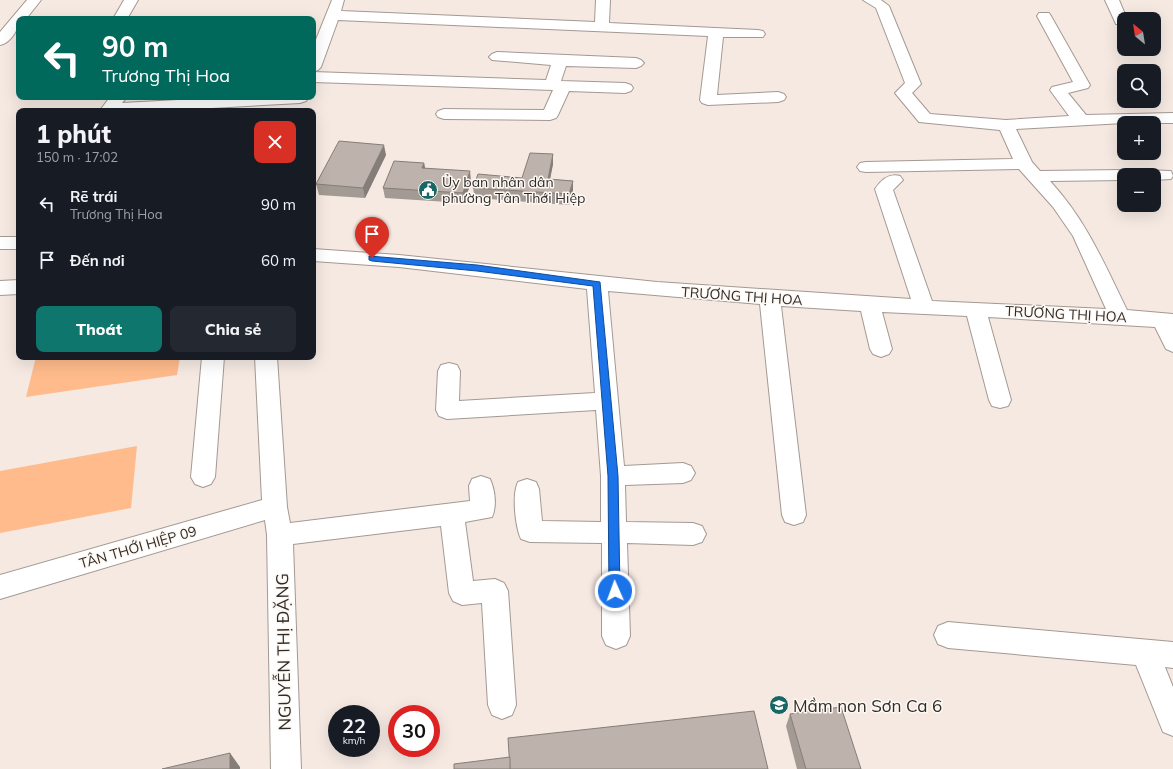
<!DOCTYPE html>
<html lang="vi">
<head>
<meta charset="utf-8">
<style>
  body { margin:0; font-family:Mulish,sans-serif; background:#242831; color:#f1f3f6; height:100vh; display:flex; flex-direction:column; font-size:15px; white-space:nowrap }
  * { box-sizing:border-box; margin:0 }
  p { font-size:13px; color:#9ea1a6 }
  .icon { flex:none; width:22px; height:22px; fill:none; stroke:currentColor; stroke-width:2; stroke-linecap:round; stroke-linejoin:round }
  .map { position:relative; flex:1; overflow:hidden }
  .details { position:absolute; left:16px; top:108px; width:300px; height:252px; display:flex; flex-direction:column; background:#171b24; border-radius:8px; box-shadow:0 4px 16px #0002 }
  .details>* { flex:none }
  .banner { position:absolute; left:16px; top:16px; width:300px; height:84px; border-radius:8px; box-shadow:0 4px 16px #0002; background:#00695c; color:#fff; overflow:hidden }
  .needle { width:26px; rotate:330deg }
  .buttons { position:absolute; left:1117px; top:12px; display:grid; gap:8px }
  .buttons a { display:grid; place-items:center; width:44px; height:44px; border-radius:8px; background:#171b24; box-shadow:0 4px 16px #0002; font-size:20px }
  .speed { position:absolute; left:328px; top:705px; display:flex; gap:8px; font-size:20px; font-weight:700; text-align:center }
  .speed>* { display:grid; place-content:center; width:52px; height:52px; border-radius:50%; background:#171b24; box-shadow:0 4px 16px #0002; line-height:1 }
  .speed small { font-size:10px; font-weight:400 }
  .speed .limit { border:6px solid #d22; background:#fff; color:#111 }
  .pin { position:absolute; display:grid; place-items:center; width:34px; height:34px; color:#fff; margin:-41px -17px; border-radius:50% 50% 50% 0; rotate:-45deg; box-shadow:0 0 4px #0007 }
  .pin .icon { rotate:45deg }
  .me { position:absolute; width:44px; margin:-22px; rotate:358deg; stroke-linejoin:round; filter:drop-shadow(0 0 3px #0008) }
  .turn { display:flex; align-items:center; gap:14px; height:84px; padding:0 20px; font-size:18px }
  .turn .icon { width:52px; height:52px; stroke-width:2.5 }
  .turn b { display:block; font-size:28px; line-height:34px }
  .round { display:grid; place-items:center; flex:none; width:42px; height:42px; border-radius:8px; background:#242831 }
  .head { display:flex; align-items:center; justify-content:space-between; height:68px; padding:0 20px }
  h1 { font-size:24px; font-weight:800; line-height:30px }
  .action { display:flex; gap:8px; margin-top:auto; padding:8px 20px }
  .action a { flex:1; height:46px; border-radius:8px; background:#0f766e; color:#fff; font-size:16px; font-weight:800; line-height:46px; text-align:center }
  .action a+a { background:#242831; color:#f1f3f6 }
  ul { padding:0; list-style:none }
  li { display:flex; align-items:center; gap:12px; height:56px; padding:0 20px }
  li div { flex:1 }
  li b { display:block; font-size:15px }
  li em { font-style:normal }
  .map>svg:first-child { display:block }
</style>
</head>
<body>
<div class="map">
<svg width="1173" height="769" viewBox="0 0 1173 769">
  <rect width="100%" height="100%" fill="#f5e9e2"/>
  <g fill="#ffbb8b">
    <polygon points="36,357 180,357 177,375 26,397"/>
    <polygon points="137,446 131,508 0,533 0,471"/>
  </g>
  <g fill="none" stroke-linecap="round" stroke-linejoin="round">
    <defs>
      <g id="minor">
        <path d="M 27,0 L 41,0 L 26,19 L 19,19 C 19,29 11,43 0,45 L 0,32 Z"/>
        <polygon points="124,0 138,0 127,19 113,19"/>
        <polygon points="332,0 344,0 341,11 595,22 596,0 610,0 609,23 758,30 763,31 765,34 763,37 723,37 717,95 778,92 784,94 786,97 784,100 778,102 708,105 702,103 700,100 708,36 338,20 321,67 318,70 313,72 313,47"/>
        <path d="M 863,0 L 881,0 L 889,6 L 921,84 L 912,93 L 930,114 L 1006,120 L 1069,116 L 1050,90 L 1052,87 L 1073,82 L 1037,16 L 1039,13 L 1049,13 L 1051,16 L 1090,85 L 1088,88 L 1068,93 L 1086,115 L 1173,113 L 1173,123 L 1124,123 L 1016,129 L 1032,162 L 1040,171 L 1124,170 L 1130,171 L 1133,175 L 1124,175 L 1124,180 L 1050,181 C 1086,220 1104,263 1127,310 L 1173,314 L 1173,352 L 1166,349 L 1155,327 L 988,317 L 1011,400 L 1008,406 L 1000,408 L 992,406 L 989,400 L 967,316 L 882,312 L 892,349 L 889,354 L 881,357 L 873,354 L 870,349 L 861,311 L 781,306 L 806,515 L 803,522 L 794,525 L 785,522 L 782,515 L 760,304 L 608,291 L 624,466 L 683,463 L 691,466 L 695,473 L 691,480 L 683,483 L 625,485 L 626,522 L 693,523 L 702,526 L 706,534 L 702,542 L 693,545 L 627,543 L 630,636 L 626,645 L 616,649 L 606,645 L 602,636 L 602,543 L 530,542 L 521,539 C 515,526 512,494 518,482 L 527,479 L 536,482 L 539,489 L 542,521 L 601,522 L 601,476 L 596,410 L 447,419 L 439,416 L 436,410 L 438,371 L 441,365 L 449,363 L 457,365 L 460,371 L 459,401 L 595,393 L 587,289 L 399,267 L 313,261 L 313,249 L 399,255 L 657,282 L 911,299 L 875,189 C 881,180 889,173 900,176 L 903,180 L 893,190 L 932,301 L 1106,309 L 1073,236 L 1053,207 L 1019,169 L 866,172 L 860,171 L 857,167 L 860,163 L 866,162 L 1013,159 L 1000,130 L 919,122 L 895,93 L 905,83 L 876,8 Z"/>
        <polygon points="1105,0 1119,0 1127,19 1124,19 1124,25 1116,24"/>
        <polygon points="497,52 636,58 641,60 644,63 641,66 636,68 566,66 561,81 625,83 631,85 633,88 631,91 625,93 569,91 558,115 556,118 550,120 444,119 438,117 436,114 438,111 444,109 544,110 553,90 313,82 313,72 546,80 551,65 492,60 489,57 492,54"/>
        <polygon points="110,97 127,97 122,103 234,97 308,98 306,101 300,103 159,111 102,111 101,109"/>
        <polygon points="1143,170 1171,171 1173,176 1171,179 1154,180 1154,175 1134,175 1137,171"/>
        <rect x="0" y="237" width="19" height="12"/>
        <polygon points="19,280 19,294 0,295 0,281"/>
        <polygon points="202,357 224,357 215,477 211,484 203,487 195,484 191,477"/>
        <path d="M 255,357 L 277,357 L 287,507 L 290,523 L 470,501 L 469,486 L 472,479 L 481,476 L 490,479 C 495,490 497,506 492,517 L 465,522 L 473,581 L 495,579 L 504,583 L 508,591 L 516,705 L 512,715 L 502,719 L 492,715 L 488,705 L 482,603 L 462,605 L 453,601 L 449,593 L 441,526 L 293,544 L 301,769 L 271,769 L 267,535 L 265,520 L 0,599 L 0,575 L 262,500 Z"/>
        <polygon points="948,622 1173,642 1173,668 1165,667 1173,687 1173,736 1163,732 1136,665 948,648 938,644 934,635 938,626"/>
      </g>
    </defs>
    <use href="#minor" stroke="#a49992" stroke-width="2"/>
    <use href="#minor" fill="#fff" fill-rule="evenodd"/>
  </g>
  <g fill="#a39a94">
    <polygon points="553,154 553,164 550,179 573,181 573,191 569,205 475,198 473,188 522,178"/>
    <polygon points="386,155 365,198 319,195 316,184"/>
    <polygon points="424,163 425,168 471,182 464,203 385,198 383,188"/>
    <polygon points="790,714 861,769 797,769 786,726"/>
  </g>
  <g fill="#857d78">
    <polygon points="384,145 386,155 365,198 363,188"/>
    <polygon points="553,154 553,164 548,189 548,179"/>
    <polygon points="424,163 426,173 422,168"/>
    <polygon points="470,171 471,182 464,203 463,193"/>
    <polygon points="573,181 573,191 569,205 569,194"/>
    <polygon points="230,753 240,767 240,769 230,769"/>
  </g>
  <g fill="#beb3ac" stroke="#857d78">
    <polygon points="339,141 384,145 363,188 316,184"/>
    <polygon points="530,153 553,154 548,179 573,181 569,194 473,188 478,174 522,178"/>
    <polygon points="394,161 424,163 422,168 470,171 463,193 383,188"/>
    <polygon points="841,707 861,769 806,769 790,714"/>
    <polygon points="754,711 768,769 510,769 508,738"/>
    <polygon points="230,753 230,769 162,769"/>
    <polygon points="510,757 510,769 454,769 454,764"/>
  </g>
  <polygon fill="#1a73e8" stroke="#114b97" points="369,256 477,265 600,282 618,476 620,591 619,595 615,596 611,595 609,591 608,476 593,286 477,271 372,261 369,260"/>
  <defs>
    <symbol id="civic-disc" viewBox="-11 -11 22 22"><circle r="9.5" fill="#196765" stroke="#fef8f3"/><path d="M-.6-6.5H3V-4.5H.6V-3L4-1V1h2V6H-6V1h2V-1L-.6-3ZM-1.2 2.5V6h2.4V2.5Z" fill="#fff"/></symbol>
    <symbol id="school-disc" viewBox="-11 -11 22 22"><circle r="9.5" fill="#196765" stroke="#fef8f3"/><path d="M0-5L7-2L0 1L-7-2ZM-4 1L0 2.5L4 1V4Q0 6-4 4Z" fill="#fff"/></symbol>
  </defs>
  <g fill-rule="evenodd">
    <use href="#civic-disc" x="417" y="179" width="22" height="22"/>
    <use href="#school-disc" x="768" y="694" width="22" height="22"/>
  </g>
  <g text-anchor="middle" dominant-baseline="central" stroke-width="3" stroke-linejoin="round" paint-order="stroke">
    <g font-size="14" fill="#2f2b28" stroke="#fef8f3" text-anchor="start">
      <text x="442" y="182">Ủy ban nhân dân<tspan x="442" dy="16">phường Tân Thới Hiệp</tspan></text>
    </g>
    <g font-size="14" fill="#2f2b28" stroke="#fef8f3">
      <text transform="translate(742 296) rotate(4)">TRƯƠNG THỊ HOA</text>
      <text transform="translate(1066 314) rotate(3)">TRƯƠNG THỊ HOA</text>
      <text transform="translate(138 547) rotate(-16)">TÂN THỚI HIỆP 09</text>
    </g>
    <g font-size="17" fill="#2f2b28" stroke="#fef8f3">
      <text transform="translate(283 652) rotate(-91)">NGUYỄN THỊ ĐẶNG</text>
    </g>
    <g font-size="17" fill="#2f2b28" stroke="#fef8f3" text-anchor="start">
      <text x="793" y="705">Mầm non Sơn Ca 6</text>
    </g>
  </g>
</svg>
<div class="buttons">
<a><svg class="needle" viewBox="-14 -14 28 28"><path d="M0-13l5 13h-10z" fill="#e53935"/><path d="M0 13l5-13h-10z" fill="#9ea1a6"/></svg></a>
<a><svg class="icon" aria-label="search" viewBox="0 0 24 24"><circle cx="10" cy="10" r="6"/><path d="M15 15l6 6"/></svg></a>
<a>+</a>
<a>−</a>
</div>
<div class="speed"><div>22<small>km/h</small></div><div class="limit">30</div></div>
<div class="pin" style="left:372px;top:258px;background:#d93025"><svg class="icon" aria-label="arrive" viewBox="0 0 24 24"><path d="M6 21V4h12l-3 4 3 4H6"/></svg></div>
<svg class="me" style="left:615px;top:591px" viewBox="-20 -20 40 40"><circle r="17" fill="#1a73e8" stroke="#fff" stroke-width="3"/><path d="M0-11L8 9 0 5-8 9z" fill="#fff"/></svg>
<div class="banner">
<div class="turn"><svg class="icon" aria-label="left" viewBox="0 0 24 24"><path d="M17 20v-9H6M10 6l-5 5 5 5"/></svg><div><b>90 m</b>Trương Thị Hoa</div></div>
</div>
<section class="details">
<div class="head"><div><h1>1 phút</h1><p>150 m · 17:02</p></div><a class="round" style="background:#d93025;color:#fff"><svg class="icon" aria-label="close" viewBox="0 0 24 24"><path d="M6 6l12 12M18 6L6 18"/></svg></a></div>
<ul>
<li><svg class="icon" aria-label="left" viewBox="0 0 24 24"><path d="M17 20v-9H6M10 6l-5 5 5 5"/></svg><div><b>Rẽ trái</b><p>Trương Thị Hoa</p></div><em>90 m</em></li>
<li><svg class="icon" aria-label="arrive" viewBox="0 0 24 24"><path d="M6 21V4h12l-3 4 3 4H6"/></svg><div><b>Đến nơi</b></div><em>60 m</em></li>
</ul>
<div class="action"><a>Thoát</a><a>Chia sẻ</a></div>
</section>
</div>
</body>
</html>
